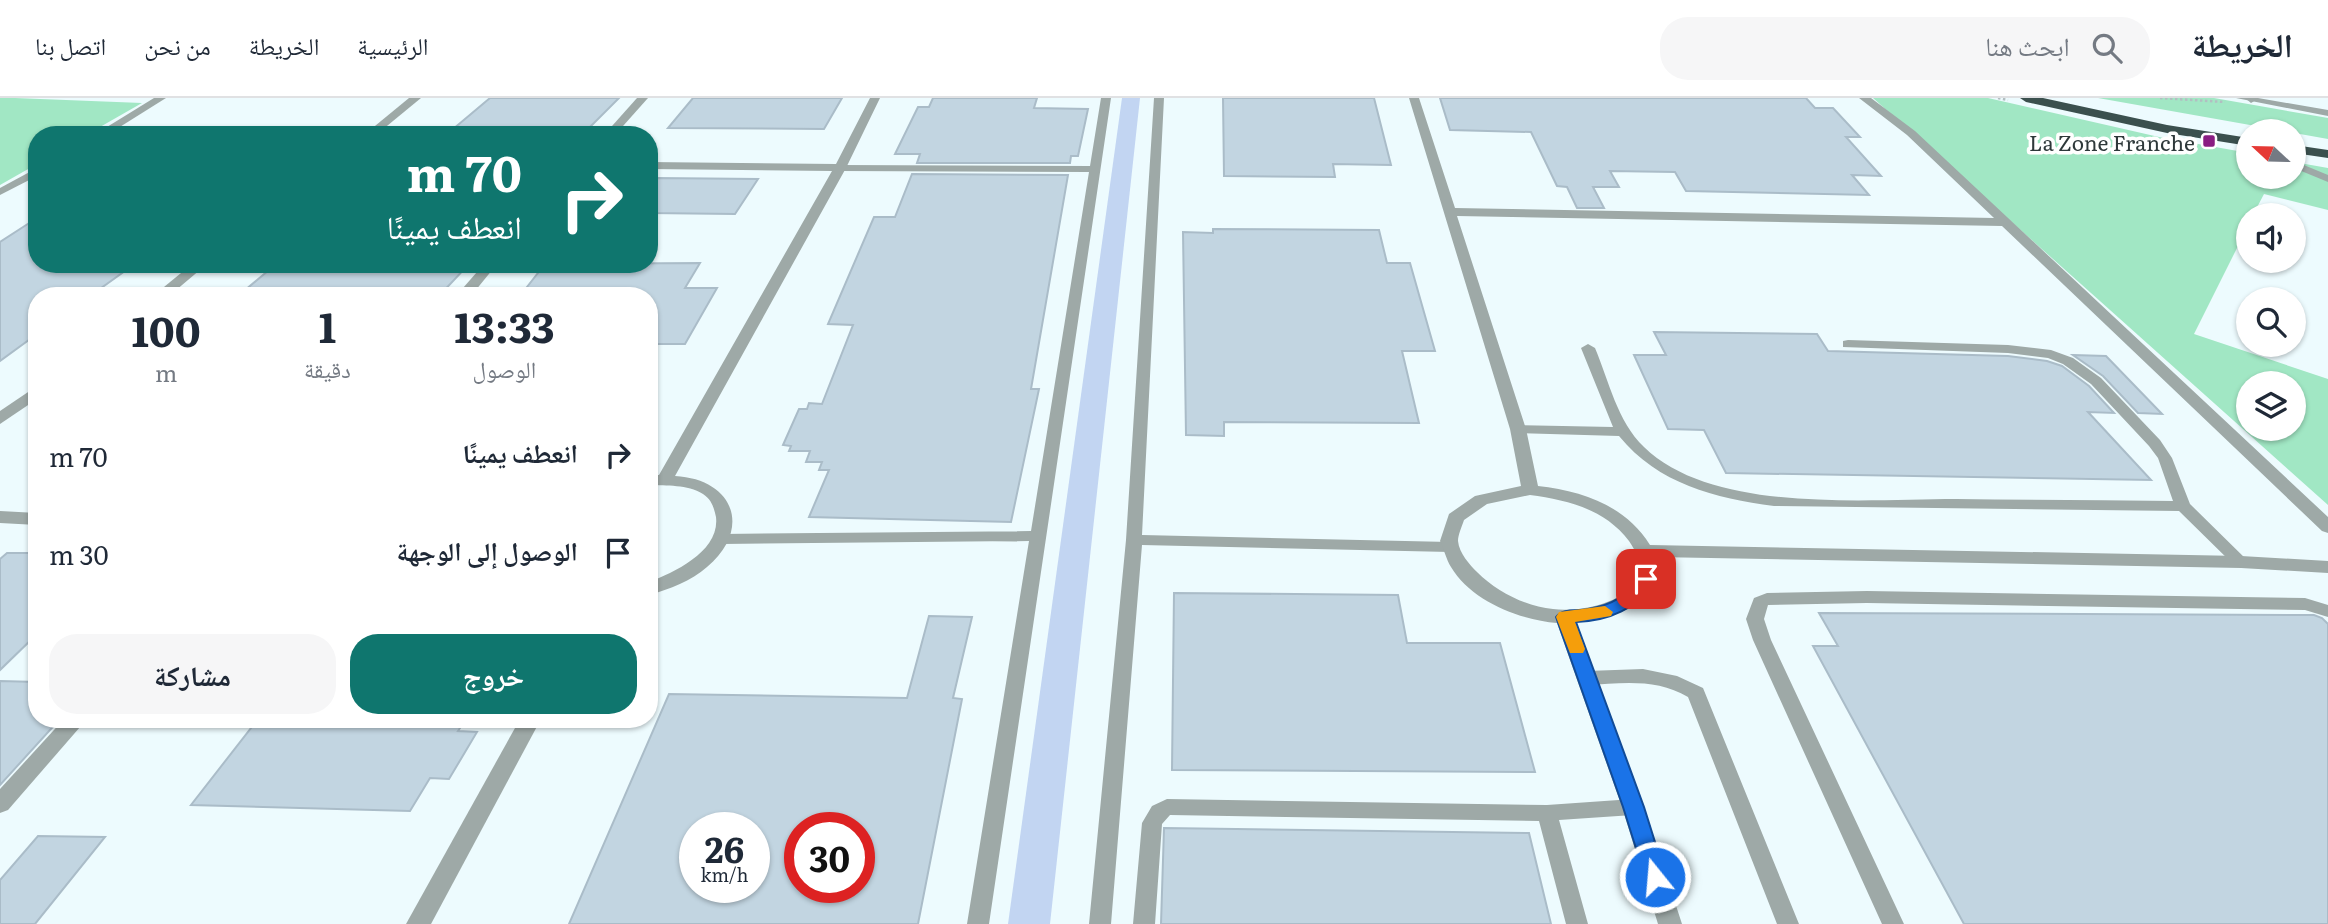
<!DOCTYPE html>
<html lang="ar">
<head>
<meta charset="utf-8">
<style>
  body { margin:0; font-family:Literata,"Noto Naskh Arabic",serif; background:#f6f6f7; color:#1f2937; direction:rtl; height:100vh; display:flex; flex-direction:column; font-size:26px; white-space:nowrap }
  * { box-sizing:border-box; margin:0 }
  p { font-size:23px; color:#747a83 }
  .icon { flex:none; width:38px; height:38px; fill:none; stroke:currentColor; stroke-width:2; stroke-linecap:round; stroke-linejoin:round }
  .map { position:relative; flex:1; overflow:hidden; direction:ltr }
  .side { position:absolute; left:28px; top:189px; width:630px; height:441px; display:flex; flex-direction:column; background:#fff; border-radius:28px; box-shadow:0 2px 5px #0004; direction:rtl }
  .side>* { flex:none }
  .banner { position:absolute; left:28px; top:28px; width:630px; height:147px; border-radius:28px; box-shadow:0 2px 5px #0004; direction:rtl; background:#0f766e; color:#fff; overflow:hidden }
  .needle { width:46px; rotate:292deg }
  .fabs { position:absolute; left:2236px; top:21px; display:grid; gap:14px }
  .fabs a { display:grid; place-items:center; width:70px; height:70px; border-radius:50%; background:#fff; box-shadow:0 2px 5px #0004; font-size:35px }
  .speed { position:absolute; left:679px; top:714px; display:flex; gap:14px; font-size:35px; font-weight:700; text-align:center }
  .speed>* { display:grid; place-content:center; width:91px; height:91px; border-radius:50%; background:#fff; box-shadow:0 2px 5px #0004; line-height:1 }
  .speed small { font-size:18px; font-weight:400 }
  .speed .limit { border:10px solid #d22; background:#fff; color:#111 }
  .pin { position:absolute; display:grid; place-items:center; width:60px; height:60px; color:#fff; margin:-30px; border-radius:14px; box-shadow:0 4px 10px #0006 }
  .me { position:absolute; width:77px; margin:-38px; rotate:343deg; stroke-linejoin:round; filter:drop-shadow(0 0 5px #0008) }
  .turn { display:flex; align-items:center; gap:24px; height:147px; padding:0 21px; font-size:32px }
  .turn .icon { width:91px; height:91px; stroke-width:2.5 }
  .turn b { display:block; font-size:49px; line-height:60px }
  .eta { display:flex; justify-content:space-evenly; align-items:center; height:119px; text-align:center }
  .eta b { font-size:42px; font-weight:700; line-height:49px }
  .action { display:flex; gap:14px; margin-top:auto; padding:14px 21px }
  .action a { flex:1; height:80px; border-radius:28px; background:#0f766e; color:#fff; font-size:28px; font-weight:700; line-height:80px; text-align:center }
  .action a+a { background:#f6f6f7; color:#1f2937 }
  ul { padding:0; list-style:none }
  li { display:flex; align-items:center; gap:21px; height:98px; padding:0 21px }
  li div { flex:1 }
  li b { display:block; font-size:26px }
  li em { font-style:normal }
  header { display:flex; align-items:center; gap:42px; box-sizing:border-box; height:98px; padding:0 35px; background:#fff; border-bottom:2px solid #e0e1e3 }
  header strong { font-size:33px }
  nav { display:flex; gap:38px; margin-inline-start:auto; font-size:24px }
  .search { width:490px; height:63px; background:#f6f6f7; display:flex; align-items:center; gap:18px; box-sizing:border-box; padding:0 24px; border-radius:28px; color:#747a83; font-size:26px }
  .map>svg:first-child { display:block }
</style>
</head>
<body>
<header>
<strong>الخريطة</strong>
<div class="search"><svg class="icon" aria-label="search" viewBox="0 0 24 24"><circle cx="10" cy="10" r="6"/><path d="M15 15l6 6"/></svg>ابحث هنا</div>
<nav><a>الرئيسية</a><a>الخريطة</a><a>من نحن</a><a>اتصل بنا</a></nav>
</header>
<div class="map">
<svg width="2328" height="826" viewBox="0 0 2328 826">
  <rect width="100%" height="100%" fill="#edfbfe"/>
  <g fill="#a1e7c4" fill-rule="evenodd">
    <polygon points="0,0 15,0 142,5 86,37 37,37 37,66 0,87"/>
    <path d="M 1873,0 L 1988,0 L 2159,39 L 2249,55 L 2249,79 L 2294,79 L 2294,64 L 2328,70 L 2328,112 L 2264,96 L 2253,117 L 2249,117 L 2249,126 L 2194,236 L 2328,281 L 2328,407 ZM 2249,285 L 2294,285 L 2294,331 L 2249,331 Z"/>
    <polygon points="2098,0 2214,0 2328,20 2328,41"/>
  </g>
  <g fill="none" stroke-linecap="round" stroke-linejoin="round">
    <polygon fill="#c2d5f2" fill-rule="evenodd" points="1122,0 1140,0 1050,826 1008,826"/>
  </g>
  <g fill="#c2d5e1" stroke="#aabcc8" stroke-width="2" fill-rule="evenodd">
    <polygon points="490,0 619,0 582,37 446,37"/>
    <polygon points="693,0 842,0 824,31 668,30"/>
    <polygon points="933,0 1037,0 1034,10 1088,11 1078,58 1071,58 1070,65 917,65 920,56 895,56 918,9 929,9"/>
    <polygon points="1223,0 1374,0 1391,67 1333,66 1335,79 1224,78"/>
    <polygon points="1440,0 1806,0 1815,10 1833,10 1860,39 1846,39 1881,78 1852,77 1869,97 1686,93 1675,74 1610,73 1619,89 1593,89 1604,110 1577,110 1567,89 1557,88 1531,34 1450,32"/>
    <polygon points="912,76 1068,77 1031,291 1039,291 1011,424 809,419 829,372 819,372 822,364 806,364 810,353 789,353 791,348 783,347 799,311 807,311 809,305 822,306 853,227 828,226 874,119 895,119"/>
    <polygon points="656,80 758,81 735,116 649,115 649,88"/>
    <polygon points="37,120 37,166 119,166 114,169 129,170 90,198 37,198 37,236 0,263 0,144"/>
    <polygon points="1213,131 1379,132 1387,165 1410,165 1435,253 1402,253 1419,325 1224,324 1224,338 1186,337 1183,134 1213,135"/>
    <polygon points="700,165 685,190 717,190 685,246 649,246 649,198 520,198 545,166"/>
    <polygon points="347,166 469,166 439,198 238,198 269,172 340,173"/>
    <polygon points="1654,234 1817,236 1828,253 2008,258 2047,263 2062,268 2089,288 2114,315 2088,314 2151,382 1726,375 1704,332 1668,331 1634,257 1666,257"/>
    <polygon points="2073,257 2106,258 2162,316 2138,315 2103,278"/>
    <polygon points="7,455 37,455 37,536 0,572 0,461"/>
    <polygon points="1174,495 1398,497 1407,545 1500,545 1535,674 1172,672"/>
    <polygon points="1819,515 2314,517 2322,520 2328,526 2328,826 1964,826 1813,548 1838,548"/>
    <path d="M 929,518 L 972,519 L 953,600 L 962,601 L 918,826 L 569,826 L 669,596 L 907,600 ZM 695,730 L 754,730 L 754,789 L 695,789 ZM 800,730 L 859,730 L 859,789 L 800,789 Z"/>
    <polygon points="0,583 37,584 37,621 60,621 0,687"/>
    <polygon points="258,621 466,621 458,633 477,634 449,681 430,680 410,713 191,707"/>
    <polygon points="1164,730 1529,735 1551,826 1161,826"/>
    <polygon points="38,738 105,739 35,826 0,826 0,782"/>
  </g>
  <g fill="none" stroke-linecap="round" stroke-linejoin="round">
    <g stroke="#b2bec1" stroke-width="2.5" stroke-dasharray="2.5 2.5" stroke-linecap="butt">
      <polyline points="1998,0 2008,2"/>
      <polyline points="2160,0 2225,4"/>
    </g>
    <g fill="#9ea9a7" fill-rule="evenodd">
      <polygon points="154,0 166,0 107,37 94,37"/>
      <polygon points="1101,0 1111,0 989,826 967,826 1029,443 722,446 714,441 722,436 1031,433 1089,74 840,73 835,70 840,67 1090,68"/>
      <polygon points="1154,0 1164,0 1142,437 1450,444 1458,449 1450,454 1142,447 1111,826 1089,826 1126,442"/>
      <polygon points="2236,0 2258,0 2328,12 2328,18"/>
      <polygon points="2294,63 2328,77 2328,84 2294,70"/>
      <polygon points="37,70 37,78 0,97 0,90"/>
      <path d="M 1848,242 L 2008,247 L 2051,252 L 2073,260 L 2101,280 L 2160,342 L 2172,360 L 2190,406 L 2249,464 L 2247,468 L 2235,468 L 2179,413 L 1774,408 C 1715,400 1658,386 1619,338 L 1518,335 L 1511,331 L 1518,327 L 1613,329 L 1581,250 L 1588,246 L 1595,250 C 1609,283 1617,323 1644,349 C 1713,416 1865,401 1956,401 C 2028,402 2101,402 2173,403 L 2158,360 L 2149,348 L 2091,286 L 2063,266 L 2048,260 L 2008,255 L 1843,249 L 1843,243 Z"/>
      <polygon points="1867,493 2305,500 2328,507 2328,519 2305,512 1867,505 1768,507 1764,521 1771,542 1904,826 1882,826 1753,542 1746,521 1754,500 1767,495"/>
      <path d="M 1643,571 L 1677,578 L 1703,590 L 1799,826 L 1777,826 L 1688,599 C 1657,580 1622,585 1587,587 L 1581,585 L 1578,580 L 1581,575 L 1587,573 Z"/>
      <polygon points="1167,701 1547,707 1633,701 1640,703 1643,709 1640,715 1633,717 1559,722 1588,826 1566,826 1539,723 1170,717 1162,726 1155,826 1133,826 1142,725 1152,708"/>
    </g>
    <g fill="#9ea9a7" fill-rule="evenodd">
      <polygon points="409,0 421,0 376,37 364,37"/>
      <polygon points="637,0 648,0 615,37 604,37"/>
      <path d="M 870,0 L 880,0 L 846,70 L 675,378 C 733,381 753,430 707,469 C 691,483 670,491 649,497 L 649,484 C 675,474 720,453 716,419 C 714,410 712,402 703,396 C 687,386 667,388 649,387 L 649,377 L 659,377 L 832,73 L 649,71 L 649,64 L 836,66 Z"/>
      <path d="M 1409,0 L 1419,0 L 1455,110 L 1994,120 L 1907,37 L 1859,0 L 1871,0 L 1915,33 L 2328,419 L 2328,435 L 2322,433 L 2002,128 L 1457,118 L 1526,331 L 1538,388 C 1582,393 1625,407 1650,447 L 2241,458 L 2328,463 L 2328,475 L 2241,470 L 1655,459 C 1664,505 1612,522 1576,524 L 1644,709 L 1682,826 L 1658,826 L 1622,709 L 1557,525 C 1520,522 1471,503 1451,469 C 1446,461 1444,451 1440,443 L 1449,416 L 1475,398 L 1521,388 L 1510,331 ZM 1530,397 C 1567,402 1605,411 1629,443 C 1666,495 1591,516 1553,511 C 1525,508 1497,494 1477,474 C 1470,467 1459,455 1458,443 C 1458,437 1462,428 1464,422 L 1487,406 Z"/>
      <polygon points="2245,0 2255,0 2256,2 2251,5"/>
      <polygon points="192,166 207,166 169,198 153,198"/>
      <polygon points="484,166 497,166 471,198 456,198"/>
      <polygon points="37,288 37,301 0,326 0,313"/>
      <polygon points="0,413 37,415 37,427 0,425"/>
      <polygon points="64,621 87,621 8,712 0,715 0,691"/>
      <polygon points="520,621 541,621 431,826 406,826"/>
    </g>
    <g fill="#3b504e" fill-rule="evenodd">
      <polygon points="2020,0 2043,0 2167,27 2249,40 2249,48 2167,35 2026,4"/>
      <polygon points="2294,47 2328,52 2328,60 2294,55"/>
    </g>
  </g>
  <path fill="#1a73e8" stroke="#114b97" stroke-width="2" d="M 1646,476 L 1654,481 C 1639,511 1608,523 1576,524 L 1644,709 L 1666,779 L 1663,786 L 1655,788 L 1648,786 L 1645,779 L 1623,709 L 1556,519 C 1564,509 1577,514 1588,511 C 1612,507 1628,498 1640,477 Z"/>
  <polygon fill="#f59e0b" points="1605,508 1613,514 1611,518 1575,524 1585,551 1583,555 1570,555 1556,519 1559,514"/>
  <rect fill="#891d82" stroke="#fff" stroke-width="2.5" x="2202" y="36" width="14" height="14" rx="3.5"/>
  <g text-anchor="middle" dominant-baseline="central" stroke-width="7" stroke-linejoin="round" paint-order="stroke">
    <g font-size="21" fill="#2e383a" stroke="#fff" text-anchor="end">
      <text x="2195" y="43">La Zone Franche</text>
    </g>
  </g>
</svg>
<div class="fabs">
<a><svg class="needle" viewBox="-14 -14 28 28"><path d="M0-13l5 13h-10z" fill="#e53935"/><path d="M0 13l5-13h-10z" fill="#747a83"/></svg></a>
<a><svg class="icon" aria-label="sound" viewBox="0 0 24 24"><path d="M4 9h4l5-4v14l-5-4H4zM17 9q2 3 0 6"/></svg></a>
<a><svg class="icon" aria-label="search" viewBox="0 0 24 24"><circle cx="10" cy="10" r="6"/><path d="M15 15l6 6"/></svg></a>
<a><svg class="icon" aria-label="layers" viewBox="0 0 24 24"><path d="M12 4l9 5-9 5-9-5zM3 14l9 5 9-5"/></svg></a>
</div>
<div class="speed"><div>26<small>km/h</small></div><div class="limit">30</div></div>
<div class="pin" style="left:1646px;top:481px;background:#d93025"><svg class="icon" aria-label="arrive" viewBox="0 0 24 24"><path d="M6 21V4h12l-3 4 3 4H6"/></svg></div>
<svg class="me" style="left:1655px;top:779px" viewBox="-20 -20 40 40"><circle r="17" fill="#1a73e8" stroke="#fff" stroke-width="3"/><path d="M0-11L8 9 0 5-8 9z" fill="#fff"/></svg>
<div class="banner">
<div class="turn"><svg class="icon" aria-label="right" viewBox="0 0 24 24"><path d="M7 20v-9h11M14 6l5 5-5 5"/></svg><div><b>70 m</b>انعطف يمينًا</div></div>
</div>
<section class="side">
<div class="eta">
<div><b>13:33</b><p>الوصول</p></div>
<div><b>1</b><p>دقيقة</p></div>
<div><b>100</b><p>m</p></div>
</div>
<ul>
<li><svg class="icon" aria-label="right" viewBox="0 0 24 24"><path d="M7 20v-9h11M14 6l5 5-5 5"/></svg><div><b>انعطف يمينًا</b></div><em>70 m</em></li>
<li><svg class="icon" aria-label="arrive" viewBox="0 0 24 24"><path d="M6 21V4h12l-3 4 3 4H6"/></svg><div><b>الوصول إلى الوجهة</b></div><em>30 m</em></li>
</ul>
<div class="action"><a>خروج</a><a>مشاركة</a></div>
</section>
</div>
</body>
</html>
